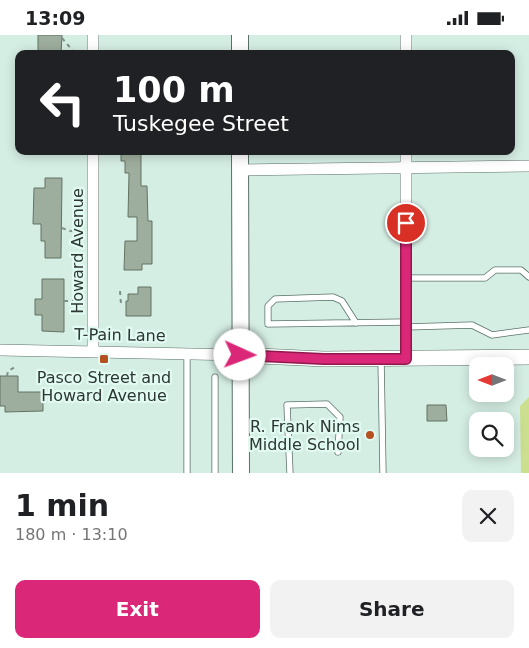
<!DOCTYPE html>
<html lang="en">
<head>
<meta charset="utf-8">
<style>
  body { margin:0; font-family:"DejaVu Sans",sans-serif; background:#f2f2f2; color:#202124; height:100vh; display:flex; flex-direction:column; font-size:19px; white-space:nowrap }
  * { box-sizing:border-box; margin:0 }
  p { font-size:16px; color:#757577 }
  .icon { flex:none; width:28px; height:28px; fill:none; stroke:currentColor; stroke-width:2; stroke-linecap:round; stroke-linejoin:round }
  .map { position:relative; height:438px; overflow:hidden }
  .side { display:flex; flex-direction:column; background:#fff; flex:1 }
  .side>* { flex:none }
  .top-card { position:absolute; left:15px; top:15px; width:500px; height:105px; border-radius:10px; box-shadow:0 2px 12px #0003; background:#202124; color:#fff; overflow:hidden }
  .needle { width:32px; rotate:270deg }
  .tools { position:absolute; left:469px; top:322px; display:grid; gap:10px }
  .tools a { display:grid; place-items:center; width:45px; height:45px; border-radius:10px; background:#fff; box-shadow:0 2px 12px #0003; font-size:25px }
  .pin { position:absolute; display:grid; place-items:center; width:42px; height:42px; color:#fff; margin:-21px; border:2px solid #fff; border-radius:50%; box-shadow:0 1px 5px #0007 }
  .me { position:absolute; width:55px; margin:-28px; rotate:92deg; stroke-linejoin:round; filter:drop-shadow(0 0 4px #0008) }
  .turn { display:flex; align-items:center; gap:18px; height:105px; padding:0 15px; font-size:22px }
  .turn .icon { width:65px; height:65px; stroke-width:2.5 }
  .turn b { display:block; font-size:35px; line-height:42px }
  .round { display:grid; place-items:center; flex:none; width:52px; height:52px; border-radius:10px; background:#f2f2f2 }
  .headline { display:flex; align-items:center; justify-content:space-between; height:85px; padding:0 15px }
  h1 { font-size:30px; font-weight:800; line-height:38px }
  .action { display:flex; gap:10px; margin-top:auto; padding:10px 15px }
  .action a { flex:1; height:58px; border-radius:10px; background:#db2777; color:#fff; font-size:20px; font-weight:800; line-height:58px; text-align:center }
  .action a+a { background:#f2f2f2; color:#202124 }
  .status { display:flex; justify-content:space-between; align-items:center; height:35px; padding:0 25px; background:#fff; direction:ltr }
  .status svg { height:14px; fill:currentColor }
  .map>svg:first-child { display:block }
</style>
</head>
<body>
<div class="status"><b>13:09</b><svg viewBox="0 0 49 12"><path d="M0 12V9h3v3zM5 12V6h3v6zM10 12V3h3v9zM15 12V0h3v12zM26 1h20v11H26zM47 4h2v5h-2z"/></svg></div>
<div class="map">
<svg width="529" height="438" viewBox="0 0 529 438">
  <rect width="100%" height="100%" fill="#d5eee4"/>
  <polygon fill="#ccdf8f" points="529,362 529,438 521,438 520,371"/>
  <g fill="#9eae9e" stroke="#637263">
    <polygon points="38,0 62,0 61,19 38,19"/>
    <polygon points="121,116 141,116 141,151 147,151 148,186 152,186 152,229 142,229 142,235 124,235 125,206 137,206 137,182 128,182 129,138 125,138 125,126 121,126"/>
    <polygon points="45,143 62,143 61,223 45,223 45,206 41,206 41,189 33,189 34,153 45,153"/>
    <polygon points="42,244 64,244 64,297 42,296 42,280 35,280 35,264 42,264"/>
    <polygon points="138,252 151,252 151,281 126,281 126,266 128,266 128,259 138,259"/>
    <polygon points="0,341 18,341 18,357 43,357 43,376 5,377 5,371 0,371"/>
    <polygon points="427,370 446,370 447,386 427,386"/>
  </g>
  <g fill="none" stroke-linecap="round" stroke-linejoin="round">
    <defs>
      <g id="service">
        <polyline points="406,243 485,243 495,235 521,235 529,242"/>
        <polyline points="356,288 342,266 333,262 275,264 268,271 268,289 406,287"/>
        <polyline points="406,292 472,290 492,300 529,295"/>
        <polyline points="187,318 187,438"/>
        <polyline points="381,324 383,438"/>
        <polyline points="215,342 215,438"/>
        <polyline points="290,438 287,370 327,369 340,382 338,417"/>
      </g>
      <g id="minor">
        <polyline points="93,0 93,19"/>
        <polyline points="406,19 406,0"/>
        <polyline points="93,116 93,315"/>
        <polyline points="240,135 529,131"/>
        <polyline points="0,315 240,320"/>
        <polyline points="406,324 406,116"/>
      </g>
      <polyline id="tertiary" points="240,320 324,324 529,322"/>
      <g id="secondary">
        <polyline points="240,0 240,19"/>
        <polyline points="240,116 241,438"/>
      </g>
    </defs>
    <use href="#service" stroke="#5a7068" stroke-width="7"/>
    <use href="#minor" stroke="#5a7068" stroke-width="12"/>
    <use href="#tertiary" stroke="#5a7068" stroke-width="16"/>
    <use href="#secondary" stroke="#5a7068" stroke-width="18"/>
    <g stroke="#7e9089" stroke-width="2" stroke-dasharray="4 4" stroke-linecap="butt">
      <polyline points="62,3 73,16 82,18"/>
      <polyline points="62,193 70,196 81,195"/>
      <polyline points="120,256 121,269 123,269"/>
      <polyline points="64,266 82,266"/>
      <polyline points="7,341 8,336 15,332"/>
    </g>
    <use href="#service" stroke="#fff" stroke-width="5.5"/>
    <use href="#minor" stroke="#fff" stroke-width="11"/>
    <use href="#tertiary" stroke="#fff" stroke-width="15"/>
    <use href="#secondary" stroke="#fff" stroke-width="16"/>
  </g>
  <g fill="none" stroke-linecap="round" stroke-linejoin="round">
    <defs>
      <polyline id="route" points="240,320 324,324 406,324 406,188"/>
    </defs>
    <use href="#route" stroke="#8e194d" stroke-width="12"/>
    <use href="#route" stroke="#db2777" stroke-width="9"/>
  </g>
  <g fill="#b5511e" stroke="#e2fbf2" stroke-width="2">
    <rect x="99" y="319" width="10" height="10" rx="2.5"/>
    <circle cx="370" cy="400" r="5"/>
  </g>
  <g text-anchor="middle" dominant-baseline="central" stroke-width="4.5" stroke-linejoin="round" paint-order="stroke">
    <g font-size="16" fill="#2c3632" stroke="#e2fbf2">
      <text transform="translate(77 216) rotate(-90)">Howard Avenue</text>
      <text transform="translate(120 300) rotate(1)">T-Pain Lane</text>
    </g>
    <g font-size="16" fill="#2c3632" stroke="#e2fbf2">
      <text x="104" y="342">Pasco Street and<tspan x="104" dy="18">Howard Avenue</tspan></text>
      <text x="360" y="391" text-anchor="end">R. Frank Nims<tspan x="360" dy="18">Middle School</tspan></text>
    </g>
  </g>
</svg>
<div class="tools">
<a><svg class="needle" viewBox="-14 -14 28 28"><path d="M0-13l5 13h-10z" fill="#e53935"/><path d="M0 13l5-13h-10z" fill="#757577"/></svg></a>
<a><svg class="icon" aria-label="search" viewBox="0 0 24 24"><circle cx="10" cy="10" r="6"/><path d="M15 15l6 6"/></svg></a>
</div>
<div class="pin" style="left:406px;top:188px;background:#d93025"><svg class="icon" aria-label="arrive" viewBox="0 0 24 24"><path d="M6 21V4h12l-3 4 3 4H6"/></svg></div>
<svg class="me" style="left:240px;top:320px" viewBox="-20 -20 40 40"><circle r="19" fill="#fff"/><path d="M0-13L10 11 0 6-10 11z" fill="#db2777"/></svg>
<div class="top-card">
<div class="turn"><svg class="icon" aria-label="left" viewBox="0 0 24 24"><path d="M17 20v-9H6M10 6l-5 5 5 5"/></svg><div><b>100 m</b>Tuskegee Street</div></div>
</div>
</div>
<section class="side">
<div class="headline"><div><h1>1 min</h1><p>180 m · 13:10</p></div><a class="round"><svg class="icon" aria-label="close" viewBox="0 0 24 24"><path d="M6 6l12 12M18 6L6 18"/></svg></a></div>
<div class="action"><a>Exit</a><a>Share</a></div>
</section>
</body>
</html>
